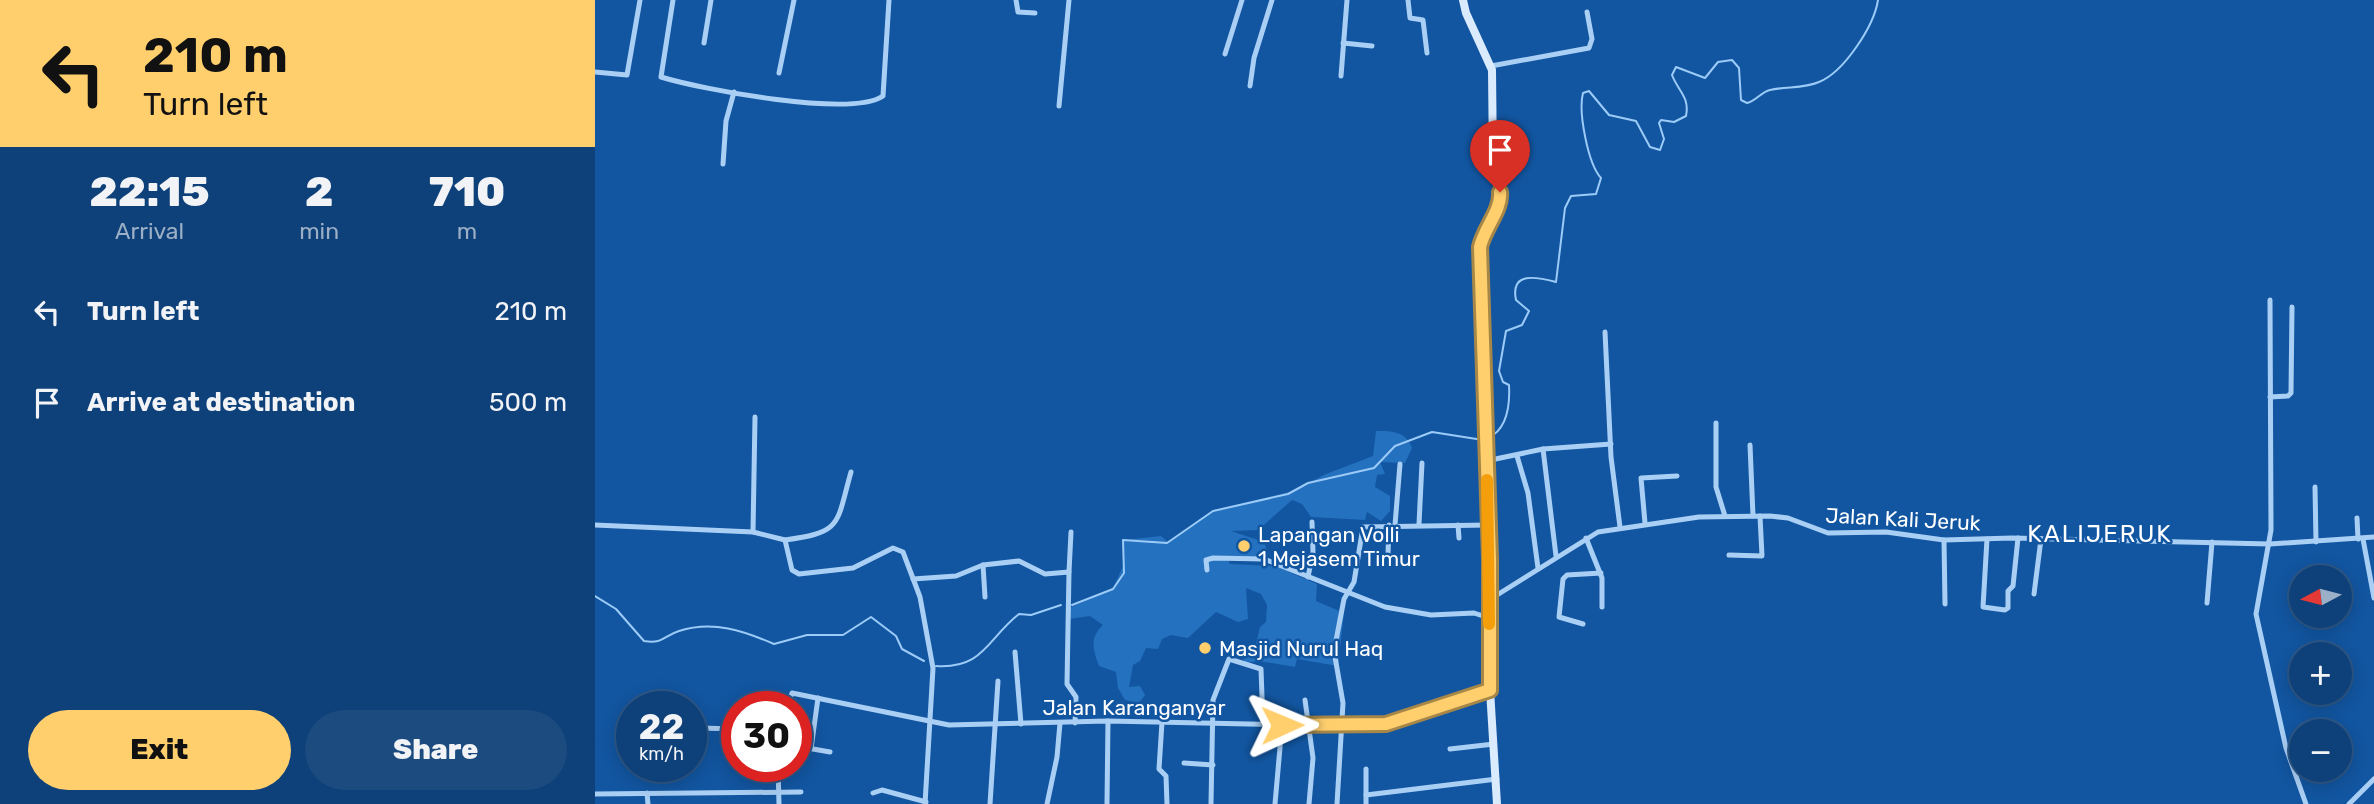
<!DOCTYPE html>
<html lang="en">
<head>
<meta charset="utf-8">
<style>
  body { margin:0; font-family:Rubik,sans-serif; background:#1c4b80; color:#f1f3f6; height:100vh; display:flex; flex-direction:column; font-size:26px; white-space:nowrap }
  * { box-sizing:border-box; margin:0 }
  p { font-size:23px; color:#9bafc6 }
  .icon { flex:none; width:38px; height:38px; fill:none; stroke:currentColor; stroke-width:2; stroke-linecap:round; stroke-linejoin:round }
  .map { position:relative; flex:1; overflow:hidden }
  .sheet { display:flex; flex-direction:column; background:#0e4079; width:595px }
  .sheet>* { flex:none }
  .hud { background:#ffcf6e; color:#111; overflow:hidden }
  .needle { width:46px; rotate:263deg }
  .buttons { position:absolute; left:1694px; top:565px; display:grid; gap:14px }
  .buttons a { display:grid; place-items:center; width:63px; height:63px; border-radius:50%; background:#0e4079; box-shadow:0 4px 18px #0003,0 0 0 2px #2e598a; font-size:35px }
  .speed { position:absolute; left:21px; top:691px; display:flex; gap:14px; font-size:35px; font-weight:700; text-align:center }
  .speed>* { display:grid; place-content:center; width:91px; height:91px; border-radius:50%; background:#0e4079; box-shadow:0 4px 18px #0003,0 0 0 2px #2e598a; line-height:1 }
  .speed small { font-size:18px; font-weight:400 }
  .speed .limit { border:10px solid #d22; background:#fff; color:#111 }
  .pin { position:absolute; display:grid; place-items:center; width:60px; height:60px; color:#fff; margin:-72px -30px; border-radius:50% 50% 50% 0; rotate:-45deg; box-shadow:0 0 7px #0007 }
  .pin .icon { rotate:45deg }
  .me { position:absolute; width:77px; margin:-38px; rotate:89deg; stroke-linejoin:round; filter:drop-shadow(0 0 5px #0008) }
  .turn { display:flex; align-items:center; gap:24px; height:147px; padding:0 28px; font-size:32px }
  .turn .icon { width:91px; height:91px; stroke-width:2.5 }
  .turn b { display:block; font-size:49px; line-height:60px }
  .eta { display:flex; justify-content:space-evenly; align-items:center; height:119px; text-align:center }
  .eta b { font-size:42px; font-weight:800; line-height:49px }
  .action { display:flex; gap:14px; margin-top:auto; padding:14px 28px }
  .action a { flex:1; height:80px; border-radius:42px; background:#ffcf6e; color:#111; font-size:28px; font-weight:800; line-height:80px; text-align:center }
  .action a+a { background:#1c4b80; color:#f1f3f6 }
  ul { padding:0; list-style:none }
  li { display:flex; align-items:center; gap:21px; height:91px; padding:0 28px }
  li div { flex:1 }
  li b { display:block; font-size:26px }
  li em { font-style:normal }
  main { display:flex; flex:1; min-height:0 }
  .map>svg:first-child { display:block }
</style>
</head>
<body>
<main>
<section class="sheet">
<div class="hud">
<div class="turn"><svg class="icon" aria-label="left" viewBox="0 0 24 24"><path d="M17 20v-9H6M10 6l-5 5 5 5"/></svg><div><b>210 m</b>Turn left</div></div>
</div>
<div class="eta">
<div><b>22:15</b><p>Arrival</p></div>
<div><b>2</b><p>min</p></div>
<div><b>710</b><p>m</p></div>
</div>
<ul>
<li><svg class="icon" aria-label="left" viewBox="0 0 24 24"><path d="M17 20v-9H6M10 6l-5 5 5 5"/></svg><div><b>Turn left</b></div><em>210 m</em></li>
<li><svg class="icon" aria-label="arrive" viewBox="0 0 24 24"><path d="M6 21V4h12l-3 4 3 4H6"/></svg><div><b>Arrive at destination</b></div><em>500 m</em></li>
</ul>
<div class="action"><a>Exit</a><a>Share</a></div>
</section>
<div class="map">
<svg width="1779" height="804" viewBox="0 0 1779 804">
  <rect width="100%" height="100%" fill="#1256a1"/>
  <path fill="#2471bf" d="M 781,431 C 797,431 811,431 817,448 L 810,463 L 785,462 L 790,474 L 782,475 L 780,487 L 795,496 L 795,511 L 786,521 L 772,512 L 770,520 L 716,517 L 707,504 L 697,500 L 663,530 L 636,531 L 669,542 L 672,550 L 667,562 L 632,557 L 635,564 L 677,566 L 679,558 L 693,564 L 694,572 L 722,584 L 721,601 L 749,613 L 743,666 L 702,659 L 700,667 L 664,661 L 650,663 L 646,653 L 660,648 L 665,627 L 671,622 L 672,605 L 666,594 L 651,588 L 653,619 L 643,622 L 621,612 L 593,638 L 576,635 L 567,639 L 563,649 L 551,648 L 545,661 L 538,665 L 534,687 L 545,686 L 550,695 L 544,703 L 530,700 L 523,688 L 521,672 L 504,666 C 498,650 494,638 508,625 L 495,616 L 474,619 L 474,608 L 518,589 L 528,566 L 528,540 L 566,536 L 573,542 L 618,511 L 698,491 L 731,474 L 778,456 Z"/>
  <g fill="none" stroke-linecap="round" stroke-linejoin="round">
    <g stroke="#9ccbf8" stroke-width="2">
      <path d="M 893,438 C 913,429 915,404 914,385 L 908,382 L 904,371 L 911,331 L 927,325 L 934,311 L 921,300 C 915,271 942,277 961,282 L 970,208 L 976,196 L 1001,194 L 1006,178 C 993,164 983,112 988,93 L 994,91 L 1014,115 L 1041,121 L 1055,147 L 1065,150 L 1069,139 L 1064,123 L 1066,120 L 1079,122 L 1091,116 C 1095,97 1083,91 1077,75 L 1081,67 L 1110,78 L 1123,62 L 1137,60 L 1144,68 L 1146,100 L 1152,103 C 1161,101 1166,92 1175,90 C 1192,86 1208,89 1224,82 C 1249,72 1279,26 1283,0"/>
      <path d="M 0,596 L 21,609 L 49,641 C 69,644 68,636 84,631 C 118,620 149,631 179,644 L 212,635 L 248,635 L 276,617 L 301,636 L 307,649 L 329,661"/>
      <polyline points="477,605 518,589 529,573 528,540 572,543 618,511 693,494 713,483 779,468 800,446 837,432 888,440"/>
      <path d="M 341,666 C 389,669 392,639 424,614 L 436,615 L 466,605"/>
    </g>
    <g stroke="#aacff5" stroke-width="5">
      <path d="M 78,0 L 66,77 C 105,89 256,118 288,96 L 294,0"/>
      <polyline points="421,0 423,12 440,13"/>
      <polyline points="813,0 815,18 828,20 832,53"/>
      <polyline points="109,43 116,0"/>
      <polyline points="748,43 777,46"/>
      <polyline points="630,54 647,0"/>
      <polyline points="896,66 994,48 997,39 992,12"/>
      <polyline points="0,72 32,75 45,0"/>
      <polyline points="184,73 199,0"/>
      <polyline points="746,76 752,0"/>
      <polyline points="655,86 659,58 677,0"/>
      <polyline points="464,106 474,0"/>
      <polyline points="128,164 131,121 139,92"/>
      <polyline points="1675,300 1676,530 1661,614 1691,748 1711,804"/>
      <polyline points="1010,332 1016,457 1025,527"/>
      <polyline points="1675,397 1693,396 1696,393 1697,307"/>
      <polyline points="1121,423 1121,487 1130,516"/>
      <polyline points="1155,445 1158,516"/>
      <polyline points="948,449 961,556"/>
      <polyline points="922,456 933,493 943,568"/>
      <polyline points="891,461 948,449 1016,444"/>
      <polyline points="1720,487 1721,542"/>
      <polyline points="1762,518 1763,539"/>
      <polyline points="1050,523 1046,478 1082,476"/>
      <polyline points="824,524 827,463"/>
      <polyline points="0,525 158,532 190,540 197,570 204,574 258,568 298,548 308,552 325,597 338,668 330,804"/>
      <polyline points="800,525 805,464"/>
      <polyline points="863,525 864,538"/>
      <polyline points="158,532 160,417"/>
      <polyline points="991,538 1007,578 1007,607"/>
      <polyline points="1392,539 1388,607 1410,610 1413,608 1413,591 1418,586 1423,538"/>
      <polyline points="1768,539 1779,598"/>
      <path d="M 190,540 C 248,532 241,525 256,472"/>
      <polyline points="1349,540 1350,604"/>
      <polyline points="793,554 794,525"/>
      <polyline points="1134,555 1167,556 1165,516"/>
      <polyline points="388,565 390,597"/>
      <polyline points="612,570 611,560 618,558 669,559 790,607 836,615 879,613 894,618"/>
      <polyline points="474,572 476,532"/>
      <polyline points="713,577 718,552 717,522"/>
      <polyline points="318,579 361,576 388,565 424,561 450,574 474,572 472,684 481,697 480,723"/>
      <polyline points="1439,594 1446,539"/>
      <polyline points="894,600 1003,532 1104,517 1175,516 1193,518 1233,533 1291,532 1349,540 1417,538 1675,544 1779,537"/>
      <polyline points="1612,603 1617,542"/>
      <polyline points="988,624 964,617 968,579 972,575 1006,573"/>
      <polyline points="420,652 426,724"/>
      <polyline points="710,700 718,758 714,804"/>
      <polyline points="192,707 197,693 354,725 513,721 747,726 802,721 895,690"/>
      <polyline points="567,722 564,769 571,776 572,804"/>
      <polyline points="104,728 142,729"/>
      <polyline points="201,746 235,752"/>
      <polyline points="216,749 223,698"/>
      <polyline points="855,749 899,744"/>
      <polyline points="589,763 618,765"/>
      <polyline points="183,766 184,804"/>
      <polyline points="52,793 53,804"/>
      <polyline points="278,793 287,790 331,802"/>
      <polyline points="0,794 206,792"/>
      <polyline points="771,795 902,779"/>
      <polyline points="395,804 403,681"/>
      <polyline points="452,804 462,757 465,723"/>
      <polyline points="512,804 513,721"/>
      <polyline points="616,804 618,700 634,659 666,669 668,724"/>
      <polyline points="680,804 687,725"/>
      <polyline points="742,804 748,703 739,651 749,599 759,582 768,527 893,525"/>
      <polyline points="771,804 771,769"/>
      <polyline points="1754,804 1779,779"/>
    </g>
    <polyline stroke="#dbebfe" stroke-width="8" points="868,0 871,13 897,70 898,163 905,197 888,234 885,267 895,559 895,690 902,804"/>
  </g>
  <g fill="none" stroke-linecap="round" stroke-linejoin="round">
    <defs>
      <path id="route" d="M 687,725 L 791,724 L 895,690 L 895,559 L 885,247 C 889,228 907,210 905,192"/>
    </defs>
    <use href="#route" stroke="#a68748" stroke-width="18"/>
    <use href="#route" stroke="#ffcf6e" stroke-width="12"/>
    <polyline stroke="#f59e0b" stroke-width="12" points="892,480 894,624"/>
  </g>
  <g fill="#ffcf6e" stroke="#1256a1" stroke-width="2.5">
    <circle cx="649" cy="546" r="7"/>
    <circle cx="610" cy="648" r="7"/>
  </g>
  <g text-anchor="middle" dominant-baseline="central" stroke-width="5" stroke-linejoin="round" paint-order="stroke">
    <g font-size="21" fill="#fff" stroke="#1256a1">
      <text transform="translate(1308 519) rotate(3)">Jalan Kali Jeruk</text>
      <text x="539" y="707">Jalan Karanganyar</text>
    </g>
    <g font-size="21" fill="#fff" stroke="#1256a1" text-anchor="start">
      <text x="663" y="534">Lapangan Volli<tspan x="663" dy="24">1 Mejasem Timur</tspan></text>
      <text x="624" y="648">Masjid Nurul Haq</text>
    </g>
    <g font-size="24" letter-spacing="2" fill="#fff" stroke="#1256a1">
      <text x="1505" y="534">KALIJERUK</text>
    </g>
  </g>
</svg>
<div class="buttons">
<a><svg class="needle" viewBox="-14 -14 28 28"><path d="M0-13l5 13h-10z" fill="#e53935"/><path d="M0 13l5-13h-10z" fill="#9bafc6"/></svg></a>
<a>+</a>
<a>−</a>
</div>
<div class="speed"><div>22<small>km/h</small></div><div class="limit">30</div></div>
<div class="pin" style="left:905px;top:192px;background:#d93025"><svg class="icon" aria-label="arrive" viewBox="0 0 24 24"><path d="M6 21V4h12l-3 4 3 4H6"/></svg></div>
<svg class="me" style="left:687px;top:725px" viewBox="-20 -20 40 40"><path d="M0-17L14 15 0 8-14 15z" fill="#ffcf6e" stroke="#fff" stroke-width="4"/></svg>
</div>
</main>
</body>
</html>
